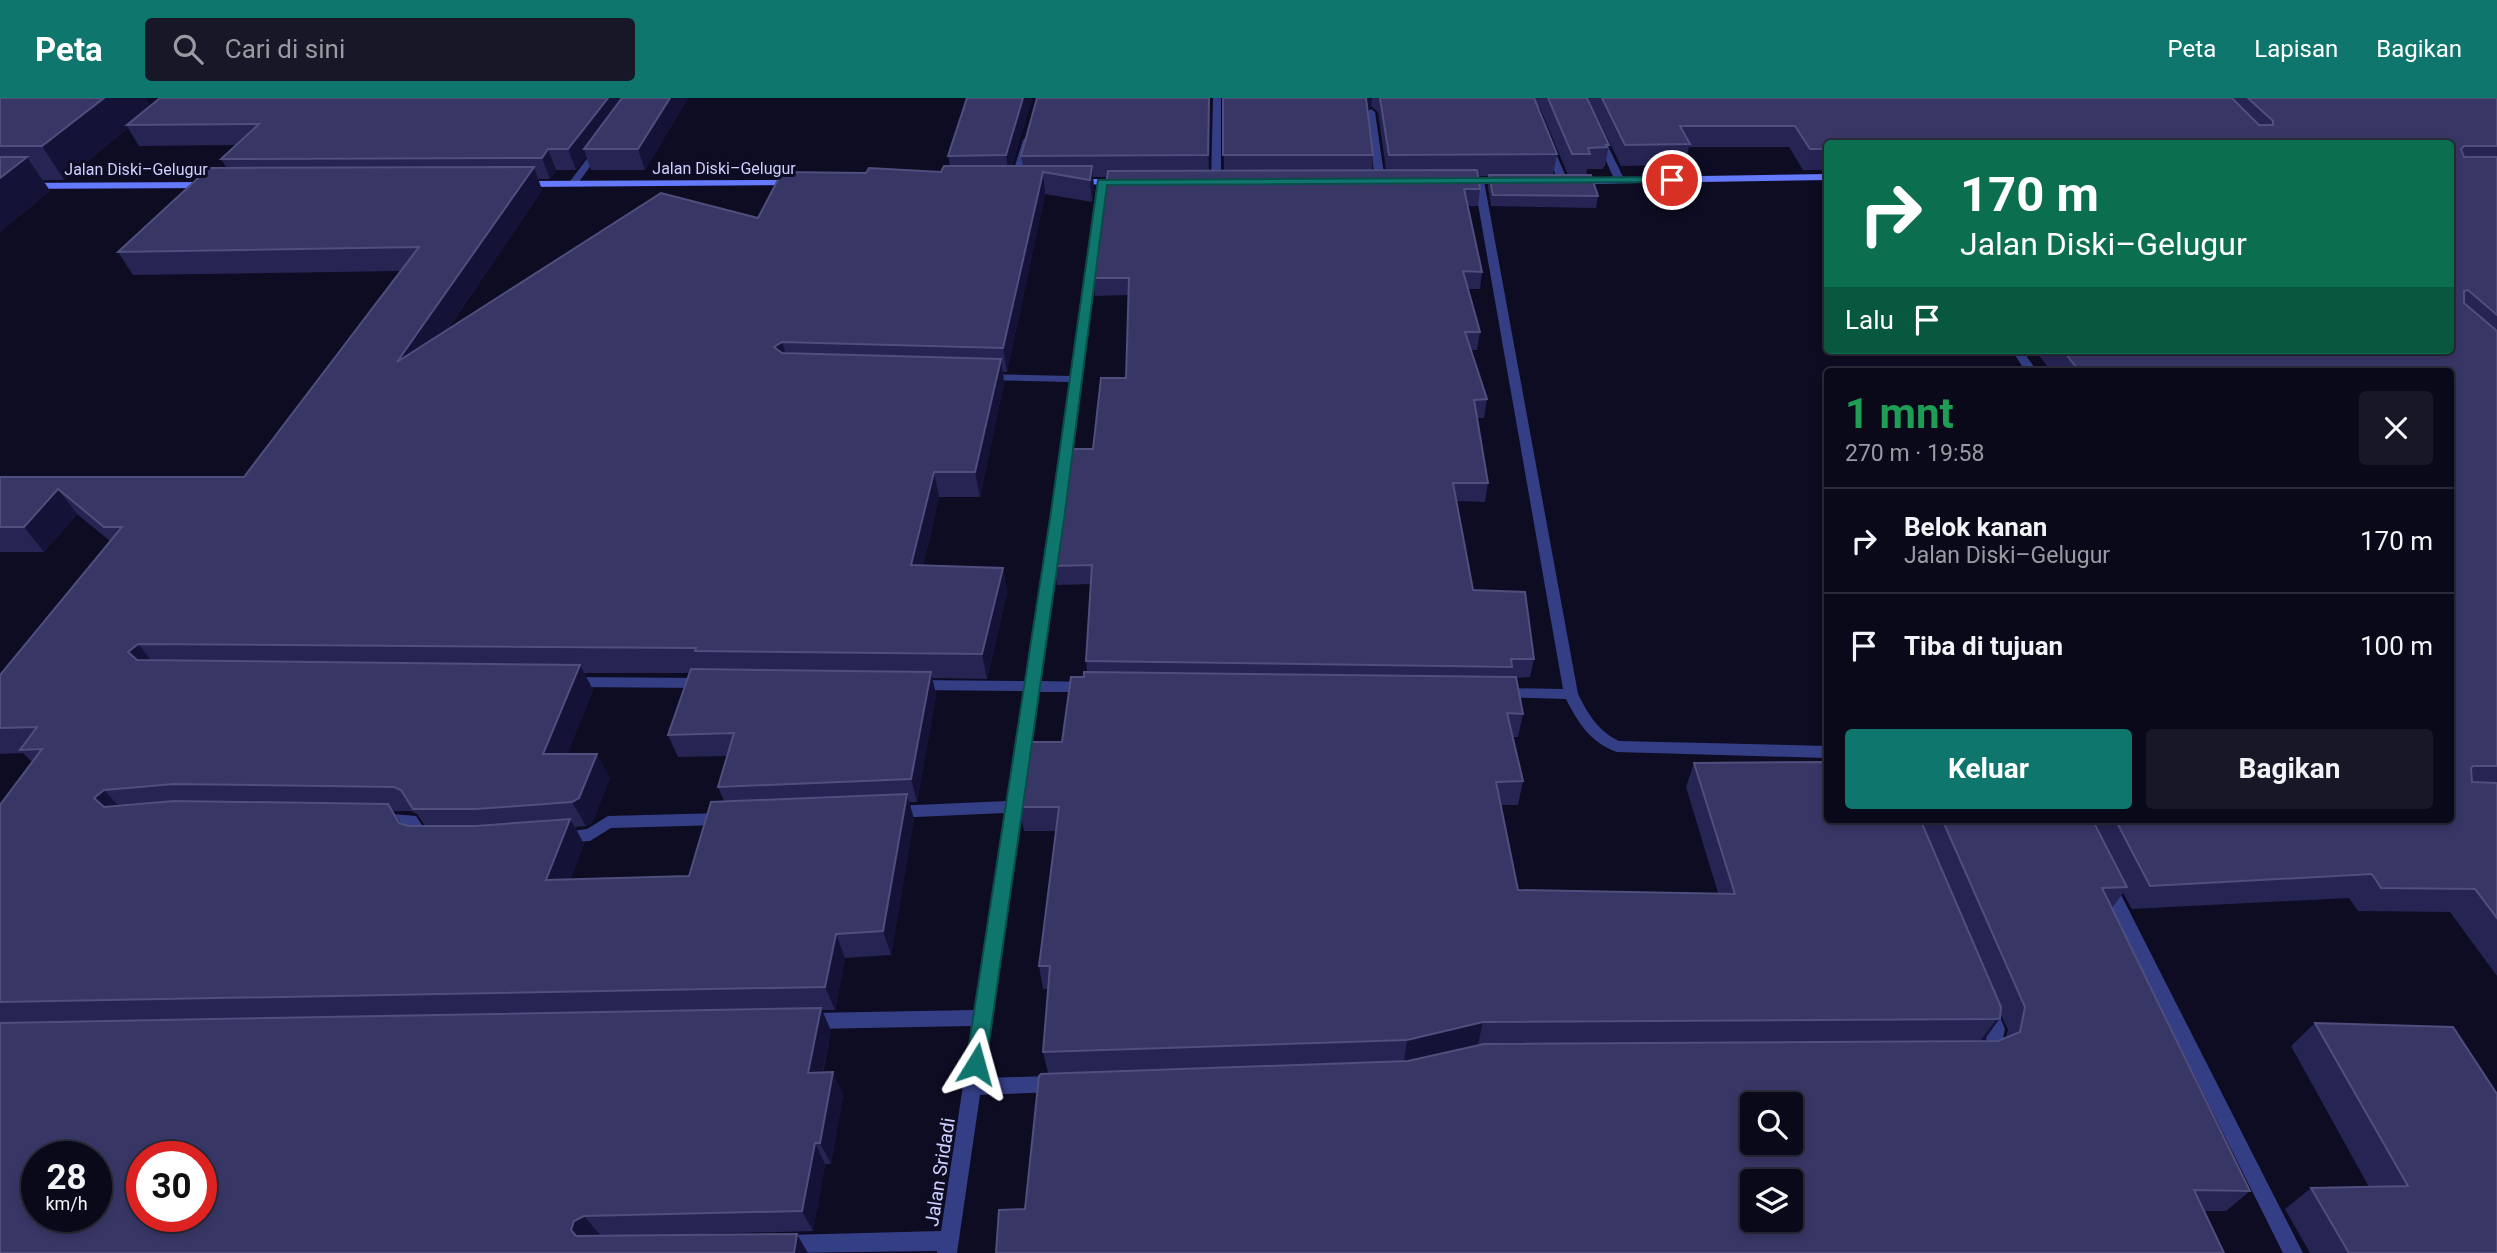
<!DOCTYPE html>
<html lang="id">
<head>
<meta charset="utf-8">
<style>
  body { margin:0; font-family:Roboto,sans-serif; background:#181727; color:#f1f3f6; height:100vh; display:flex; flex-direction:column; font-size:26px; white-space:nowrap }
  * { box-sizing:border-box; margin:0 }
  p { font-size:23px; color:#999aa2 }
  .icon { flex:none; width:38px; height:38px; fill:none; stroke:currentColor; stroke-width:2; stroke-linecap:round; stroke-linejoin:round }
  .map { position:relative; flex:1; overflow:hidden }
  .side { position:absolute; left:1824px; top:270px; width:630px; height:455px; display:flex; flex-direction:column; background:#0a091a; border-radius:7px; box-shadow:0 4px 10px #0003,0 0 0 2px #2a2a39 }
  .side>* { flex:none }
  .top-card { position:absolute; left:1824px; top:42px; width:630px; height:214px; border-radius:7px; box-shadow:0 4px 10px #0003,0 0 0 2px #2a2a39; background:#0b6e4f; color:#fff; overflow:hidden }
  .buttons { position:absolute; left:1740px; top:994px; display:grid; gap:14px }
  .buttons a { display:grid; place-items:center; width:63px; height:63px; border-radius:7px; background:#0a091a; box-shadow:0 4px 10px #0003,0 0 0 2px #2a2a39; font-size:35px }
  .speed { position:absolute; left:21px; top:1043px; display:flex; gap:14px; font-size:35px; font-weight:700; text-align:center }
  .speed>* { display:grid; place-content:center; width:91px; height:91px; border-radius:50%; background:#0a091a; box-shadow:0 4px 10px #0003,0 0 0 2px #2a2a39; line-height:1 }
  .speed small { font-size:18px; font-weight:400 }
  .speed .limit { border:10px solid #d22; background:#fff; color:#111 }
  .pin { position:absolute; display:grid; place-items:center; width:60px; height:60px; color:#fff; margin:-30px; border:4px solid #fff; border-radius:50%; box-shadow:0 2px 7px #0007 }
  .me { position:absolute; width:77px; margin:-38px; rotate:8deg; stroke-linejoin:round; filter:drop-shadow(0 0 5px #0008) }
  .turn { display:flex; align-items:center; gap:24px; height:147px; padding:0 21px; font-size:32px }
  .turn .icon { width:91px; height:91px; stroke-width:2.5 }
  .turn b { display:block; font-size:49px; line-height:60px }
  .then { display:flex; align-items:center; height:66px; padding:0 21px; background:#0003; gap:14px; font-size:26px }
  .round { display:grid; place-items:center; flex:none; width:74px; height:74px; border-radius:7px; background:#181727 }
  .head { display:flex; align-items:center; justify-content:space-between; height:119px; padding:0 21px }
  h1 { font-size:42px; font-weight:700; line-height:52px; color:#1e9e55 }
  .primary-button { display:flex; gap:14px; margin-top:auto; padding:14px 21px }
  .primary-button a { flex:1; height:80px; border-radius:7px; background:#0f766e; color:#fff; font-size:28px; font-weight:700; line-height:80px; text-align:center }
  .primary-button a+a { background:#181727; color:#f1f3f6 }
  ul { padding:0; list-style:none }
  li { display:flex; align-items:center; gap:21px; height:105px; padding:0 21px; border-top:2px solid #2a2a39 }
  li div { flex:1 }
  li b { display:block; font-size:26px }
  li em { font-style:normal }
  header { display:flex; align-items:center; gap:42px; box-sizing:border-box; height:98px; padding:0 35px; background:#0f766e; color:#fff }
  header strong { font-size:33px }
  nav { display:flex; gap:38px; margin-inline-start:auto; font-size:24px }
  .search { width:490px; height:63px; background:#181727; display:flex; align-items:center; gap:18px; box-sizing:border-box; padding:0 24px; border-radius:7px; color:#999aa2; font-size:26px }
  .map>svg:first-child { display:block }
</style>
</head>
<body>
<header>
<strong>Peta</strong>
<div class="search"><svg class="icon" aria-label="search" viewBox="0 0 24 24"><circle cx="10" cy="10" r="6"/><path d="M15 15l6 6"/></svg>Cari di sini</div>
<nav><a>Peta</a><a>Lapisan</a><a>Bagikan</a></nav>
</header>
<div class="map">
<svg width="2497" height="1155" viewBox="0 0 2497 1155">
  <rect width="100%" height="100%" fill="#0d0c23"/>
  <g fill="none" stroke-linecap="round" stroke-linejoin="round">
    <polygon fill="#343e85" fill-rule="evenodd" points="595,50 602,52 576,88 570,88 568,86"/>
    <g fill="#343e85" fill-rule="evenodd">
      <polygon points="1213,0 1221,0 1221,83 1216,86 1211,83"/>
      <polygon points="1371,11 1375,14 1385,83 1380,86 1375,83 1367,14"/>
      <polygon points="1600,37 1604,40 1625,83 1623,85 1615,83 1596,40"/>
      <polygon points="1027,39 1031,42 1020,84 1012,86 1010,84 1023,42"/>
      <polygon points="1546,47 1553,49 1568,83 1566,85 1558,83 1545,49"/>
      <path d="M 1479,80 L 1484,83 L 1578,596 C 1588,616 1598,633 1619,643 L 1827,648 L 1827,660 L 1617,654 C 1591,645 1578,625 1566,601 L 1498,599 L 1496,595 L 1498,591 L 1503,590 L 1563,591 L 1474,83 Z"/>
      <polygon points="1102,81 1107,84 1064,414 1040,583 1087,584 1094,589 1087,594 1038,594 982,980 1056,978 1062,980 1065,986 1062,992 1056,994 980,997 957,1155 937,1155 937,1153 782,1155 776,1147 779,1140 786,1137 941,1133 972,928 810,931 804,928 801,923 804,918 810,915 975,912 1005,715 893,720 888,718 885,714 888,710 893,708 1007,703 1024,593 915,592 908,587 915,582 1026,583 1070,284 986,282 980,279 986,276 1071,278 1097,84"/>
      <polygon points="2012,252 2022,252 2037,273 2025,273"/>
      <polygon points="572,579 702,580 709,585 702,590 572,589 565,584"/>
      <path d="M 381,715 L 416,718 L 432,742 L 430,746 C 417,751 413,737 407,728 L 376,725 L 373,721 L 376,717 Z"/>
      <polygon points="723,715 728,717 731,721 728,725 723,727 611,730 590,743 562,745 556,743 554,739 556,735 587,731 608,718"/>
      <polygon points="2108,781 2114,783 2303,1155 2283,1155 2100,788 2102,783"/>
      <polygon points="1988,901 1994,904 2005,931 2000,955 1984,961 1978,959 1975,953 1978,947 1986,944 1987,931 1979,909 1982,904"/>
    </g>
    <g fill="#6579ff" fill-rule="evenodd">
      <polygon points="1827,76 1827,82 1576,86 1571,83 1576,80"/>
      <polygon points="1461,80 1507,80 1512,83 1507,86 1458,85 1458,81"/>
      <polygon points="1076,81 1126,81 1131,84 1126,87 1073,86 1073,82"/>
      <polygon points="793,82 796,83 796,87 523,89 518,86 523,83"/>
      <polygon points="0,85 209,84 214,87 209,90 0,91"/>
    </g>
  </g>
  <g fill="#262452" fill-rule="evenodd">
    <path d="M 0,0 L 151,8 L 688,0 L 645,72 L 591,72 L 586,58 L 576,72 L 556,72 L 550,81 L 538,81 L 542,92 L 448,231 L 758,120 L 866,75 L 941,74 L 950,68 L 948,58 L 1032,1 L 1012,68 L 1023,68 L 1021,58 L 1037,0 L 1210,0 L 1209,73 L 1224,73 L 1223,0 L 1587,0 L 1609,47 L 1605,68 L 1604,68 L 1603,71 L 1587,71 L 1586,77 L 1598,98 L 1596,110 L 1491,108 L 1488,89 L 1489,78 L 1478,78 L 1480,91 L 1478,108 L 1468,108 L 1482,174 L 1480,191 L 1468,191 L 1480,234 L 1477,252 L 1470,252 L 1487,301 L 1484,320 L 1477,320 L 1488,385 L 1485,404 L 1457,403 L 1473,492 L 1534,561 L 1530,579 L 1516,580 L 1523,616 L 1518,639 L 1513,639 L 1523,683 L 1518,707 L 1501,707 L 1518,792 L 1718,795 L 1686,689 L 1694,665 L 1827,721 L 2450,721 L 2450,273 L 2051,273 L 2035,252 L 2450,252 L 2450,46 L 1827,46 L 1827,72 L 1803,72 L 1789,49 L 1689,49 L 1685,67 L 1621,68 L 1588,0 L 2497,0 L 2497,878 L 2450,814 L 2358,813 L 2349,800 L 2132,811 L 2123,795 L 2112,810 L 2250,1093 L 2226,1113 L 1025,1111 L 1048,975 L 1043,954 L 1048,891 L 1043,891 L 1039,868 L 1056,733 L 1024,733 L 1019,709 L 1062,644 L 1084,579 L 1087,574 L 1086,563 L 1091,486 L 1057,487 L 1054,468 L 1093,351 L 1126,280 L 1128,197 L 1095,198 L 1093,180 L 1107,79 L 1093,79 L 1094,90 L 1092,104 L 1045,96 L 1007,274 L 1003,274 L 1004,285 L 980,399 L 939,399 L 923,468 L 1003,470 L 1007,495 L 987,581 L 932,580 L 936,597 L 917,704 L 909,704 L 914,721 L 891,857 L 845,860 L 835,912 L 822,912 L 831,933 L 823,975 L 843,997 L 831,1066 L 825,1066 L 813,1133 L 0,1155 L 0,707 L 32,664 L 23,655 L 0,656 L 0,577 L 110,443 L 77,416 L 44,454 L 0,454 L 0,379 L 244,379 L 401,173 L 133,177 L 118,154 L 227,70 L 221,61 L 236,47 L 139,48 L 128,30 L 64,82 L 43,82 L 50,93 L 0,134 ZM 1371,8 L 1378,14 L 1386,72 L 1372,73 L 1373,57 L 1368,11 ZM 1538,9 L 1540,10 L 1568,77 L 1553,77 L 1557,56 ZM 584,575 L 689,575 L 668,637 L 678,659 L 727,658 L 718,689 L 724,703 L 689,778 L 570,781 L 584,746 L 575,729 L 586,728 L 592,725 L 610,680 L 567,656 L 593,592 ZM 393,713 L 411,713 L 417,716 L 425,728 L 408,728 L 402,726 ZM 2000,915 L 2008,932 L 2006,939 L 1998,943 L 1982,943 L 1984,942 L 2000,920 ZM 1478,946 L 1482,946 L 1404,963 Z"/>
    <polygon points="2315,925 2497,1155 2310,1155 2285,1111 2311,1090 2369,1089 2291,948"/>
  </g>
  <g fill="#141337">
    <polygon points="104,0 146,0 152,10 127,27 128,30 64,82 42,48"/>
    <polygon points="608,0 630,0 584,51 586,58 576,72 568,51"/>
    <polygon points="670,0 688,0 645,72 638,51"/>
    <polygon points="1023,0 1032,0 1032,1 1009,79 1006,57"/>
    <polygon points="1209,0 1210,0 1208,79 1208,57"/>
    <polygon points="1365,0 1372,0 1371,8 1364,14"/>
    <polygon points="548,51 556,72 550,81 542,60"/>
    <polygon points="27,59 50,93 0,134 0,80"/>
    <polygon points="1092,68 1094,90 1092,104 1090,82"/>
    <polygon points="534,69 542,92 409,288 397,264"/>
    <polygon points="1043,74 1045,96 1007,274 1003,250"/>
    <polygon points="782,244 789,268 774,249"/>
    <polygon points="1001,261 1004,285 980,399 975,374"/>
    <polygon points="934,374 939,399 917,493 911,467"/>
    <polygon points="58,391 77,416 44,454 24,429"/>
    <polygon points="1003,470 1007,495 987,581 982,556"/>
    <polygon points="138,546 158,571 148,579 128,554"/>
    <polygon points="580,567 593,592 557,681 543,656"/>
    <polygon points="931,574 936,597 917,704 911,681"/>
    <polygon points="597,656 610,680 592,725 586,728 572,704"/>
    <polygon points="104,692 127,717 117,725 94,700"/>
    <polygon points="907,696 914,721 891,857 883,833"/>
    <polygon points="570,721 584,746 561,806 546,782"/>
    <polygon points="836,836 845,860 835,912 825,889"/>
    <polygon points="821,910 831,933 818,997 808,975"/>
    <polygon points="2000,920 1984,942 1980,943 1997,921"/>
    <polygon points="1483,924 1478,946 1404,963 1407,942"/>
    <polygon points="833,974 843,997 831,1066 820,1045"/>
    <polygon points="815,1045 825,1066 813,1133 802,1113"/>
    <polygon points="584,1118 601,1138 589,1152 571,1132 574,1123"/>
    <polygon points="797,1136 808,1155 794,1155"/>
  </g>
  <g fill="#383665" stroke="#4f4e7d" stroke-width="2" fill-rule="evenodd">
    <polygon points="0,0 104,0 42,48 0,48"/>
    <polygon points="160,0 608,0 568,51 548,51 542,60 221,61 259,26 127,27"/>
    <polygon points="622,0 670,0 638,51 584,51"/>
    <polygon points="967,0 1023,0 1006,57 948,58"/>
    <polygon points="1037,0 1209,0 1208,57 1021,58"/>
    <polygon points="1223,0 1366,0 1373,57 1223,57"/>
    <polygon points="1380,0 1534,0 1557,56 1389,57"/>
    <polygon points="1548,0 1587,0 1609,47 1606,47 1607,49 1588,50 1590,56 1572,56"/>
    <polygon points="1602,0 2232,0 2259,27 2273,27 2273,23 2248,0 2497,0 2497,48 2464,48 2461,51 2464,59 2497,59 2497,217 2468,192 2464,193 2464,205 2497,233 2497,668 2473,668 2471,670 2472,684 2497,685 2497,820 2475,791 2381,790 2372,776 2150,788 2115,721 2450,721 2450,273 2079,273 2063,252 2450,252 2450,46 1827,46 1827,51 1810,51 1795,28 1680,28 1690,46 1625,47"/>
    <polygon points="0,59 27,59 0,80"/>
    <polygon points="944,68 1092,68 1090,82 1043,74 1003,250 782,244 774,249 782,255 1001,261 975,374 934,374 911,467 1003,470 982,556 695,553 696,550 138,546 128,554 137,562 580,567 543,656 597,656 579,700 572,704 476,711 413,711 401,692 394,689 174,686 104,692 94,700 104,709 174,703 388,706 399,725 408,728 476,728 570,721 546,782 689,778 711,704 907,696 883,833 836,836 825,889 0,904 0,707 42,651 20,652 37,629 0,630 0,577 122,429 104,429 58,391 24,429 0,429 0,379 244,379 419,149 118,154 209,70 534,69 397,264 661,95 758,120 782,74 866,75 869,70 941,74"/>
    <polygon points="1477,72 1480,91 1464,91 1482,174 1463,173 1480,234 1465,234 1487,301 1474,302 1488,385 1453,385 1473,492 1525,494 1534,561 1511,561 1512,569 1086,563 1092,467 1054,468 1070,351 1093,351 1101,280 1126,280 1129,180 1093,180 1108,73"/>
    <polygon points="1489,77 1591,77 1598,98 1493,97"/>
    <polygon points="691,571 931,574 911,681 718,689 734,635 668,637"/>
    <polygon points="1084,574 1516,579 1523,616 1507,615 1523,683 1496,684 1518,792 1735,796 1694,665 1827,664 1827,721 1920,721 2001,909 2000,920 1997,921 1483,924 1407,942 1043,954 1050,868 1039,868 1059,709 1019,709 1028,644 1062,644 1071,579 1084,579"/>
    <path d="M 1942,721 L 2092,721 L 2127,789 L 2102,790 L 2250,1093 L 2194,1092 L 2224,1155 L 996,1155 L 999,1112 L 1025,1111 L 1039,978 L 1041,976 L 1408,963 L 1484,946 L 1998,943 L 2020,934 L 2025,909 ZM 1752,1006 L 1790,1006 L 1790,1045 L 1752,1045 ZM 1752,1083 L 1790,1083 L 1790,1122 L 1752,1122 Z"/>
    <path d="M 821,910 L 808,975 L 833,974 L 820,1045 L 815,1045 L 802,1113 L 584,1118 L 574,1123 L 571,1132 L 576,1138 L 797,1136 L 794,1155 L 0,1155 L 0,925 ZM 37,1059 L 96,1059 L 96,1118 L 37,1118 ZM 142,1059 L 201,1059 L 201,1118 L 142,1118 Z"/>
    <polygon points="2315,925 2453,929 2497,996 2497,1155 2349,1155 2311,1090 2408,1088"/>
  </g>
  <polygon fill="#0f766e" stroke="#0a4d48" stroke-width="2" points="1672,79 1677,82 1676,84 1107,87 1065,414 986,966 983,972 976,975 969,972 966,966 1051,414 1098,82"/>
  <g text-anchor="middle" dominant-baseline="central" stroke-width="6" stroke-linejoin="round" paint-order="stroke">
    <g font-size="16" fill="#ced0ff" stroke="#0d0c23">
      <text x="724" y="70">Jalan Diski–Gelugur</text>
      <text x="136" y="71">Jalan Diski–Gelugur</text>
    </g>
    <g font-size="19" fill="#ced0ff" stroke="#0d0c23">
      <text transform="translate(940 1074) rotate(-81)">Jalan Sridadi</text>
    </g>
  </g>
</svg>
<div class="buttons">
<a><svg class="icon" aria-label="search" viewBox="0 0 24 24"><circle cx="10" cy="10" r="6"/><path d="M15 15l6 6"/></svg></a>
<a><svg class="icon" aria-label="layers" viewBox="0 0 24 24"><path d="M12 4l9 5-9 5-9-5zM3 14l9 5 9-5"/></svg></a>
</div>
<div class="speed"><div>28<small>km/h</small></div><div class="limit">30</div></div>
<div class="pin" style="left:1672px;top:82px;background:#d93025"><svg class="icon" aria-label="arrive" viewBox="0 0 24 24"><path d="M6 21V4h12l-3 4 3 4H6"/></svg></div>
<svg class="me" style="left:976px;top:966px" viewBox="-20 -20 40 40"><path d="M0-17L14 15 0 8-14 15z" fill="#0f766e" stroke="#fff" stroke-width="4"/></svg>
<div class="top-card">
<div class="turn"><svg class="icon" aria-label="right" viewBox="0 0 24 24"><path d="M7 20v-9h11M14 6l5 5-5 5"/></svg><div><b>170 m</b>Jalan Diski–Gelugur</div></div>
<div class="then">Lalu<svg class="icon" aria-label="arrive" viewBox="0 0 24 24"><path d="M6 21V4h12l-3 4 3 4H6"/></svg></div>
</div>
<section class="side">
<div class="head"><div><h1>1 mnt</h1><p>270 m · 19:58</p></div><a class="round"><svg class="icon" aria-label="close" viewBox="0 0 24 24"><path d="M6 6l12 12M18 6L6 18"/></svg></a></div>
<ul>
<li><svg class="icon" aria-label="right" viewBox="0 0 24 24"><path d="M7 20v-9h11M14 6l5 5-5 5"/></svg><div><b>Belok kanan</b><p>Jalan Diski–Gelugur</p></div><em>170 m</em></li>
<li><svg class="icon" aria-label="arrive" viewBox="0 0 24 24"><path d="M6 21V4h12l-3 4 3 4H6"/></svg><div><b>Tiba di tujuan</b></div><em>100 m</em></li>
</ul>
<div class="primary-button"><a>Keluar</a><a>Bagikan</a></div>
</section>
</div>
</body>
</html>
